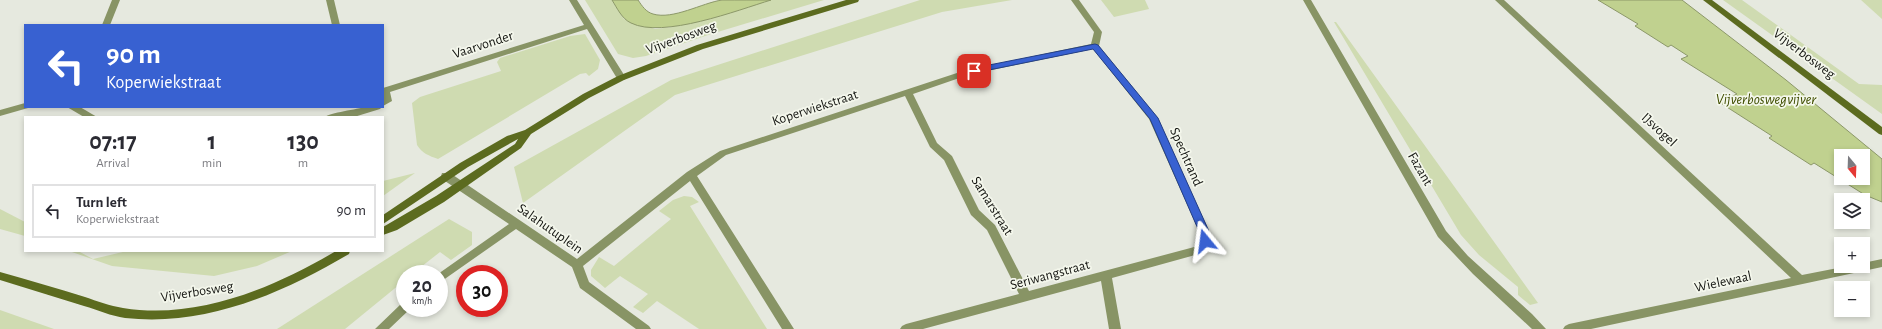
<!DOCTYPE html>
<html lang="en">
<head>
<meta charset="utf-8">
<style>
  body { margin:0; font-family:"Alegreya Sans",sans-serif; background:#f7f7f7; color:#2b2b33; height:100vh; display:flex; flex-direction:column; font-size:15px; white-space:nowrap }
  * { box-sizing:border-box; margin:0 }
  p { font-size:13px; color:#7c7c81 }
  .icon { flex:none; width:22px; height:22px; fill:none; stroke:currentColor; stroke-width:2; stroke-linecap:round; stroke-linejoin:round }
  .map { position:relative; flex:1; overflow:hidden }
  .panel { position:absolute; left:24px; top:116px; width:360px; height:136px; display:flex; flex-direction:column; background:#fff; border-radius:0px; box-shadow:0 2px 6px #0003 }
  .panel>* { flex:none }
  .hud { position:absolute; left:24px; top:24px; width:360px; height:84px; border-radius:0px; box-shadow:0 2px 6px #0003; background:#3861d1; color:#fff; overflow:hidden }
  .needle { width:26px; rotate:161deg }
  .controls { position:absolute; left:1834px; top:149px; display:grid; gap:8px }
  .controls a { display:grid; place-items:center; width:36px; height:36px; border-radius:0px; background:#fff; box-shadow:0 2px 6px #0003; font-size:20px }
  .speed { position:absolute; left:396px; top:265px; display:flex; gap:8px; font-size:20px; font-weight:700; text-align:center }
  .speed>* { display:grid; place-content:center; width:52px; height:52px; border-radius:50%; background:#fff; box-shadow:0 2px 6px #0003; line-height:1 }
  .speed small { font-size:10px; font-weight:400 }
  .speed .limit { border:6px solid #d22; background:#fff; color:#111 }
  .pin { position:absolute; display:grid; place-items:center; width:34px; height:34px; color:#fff; margin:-17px; border-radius:8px; box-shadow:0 2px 6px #0006 }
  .me { position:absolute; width:44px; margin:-22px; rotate:344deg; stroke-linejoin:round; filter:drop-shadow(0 0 3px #0008) }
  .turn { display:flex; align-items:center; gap:14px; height:84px; padding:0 16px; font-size:18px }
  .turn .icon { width:52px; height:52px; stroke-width:2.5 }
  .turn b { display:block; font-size:28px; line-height:34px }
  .eta { display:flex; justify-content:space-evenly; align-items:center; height:68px; text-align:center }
  .eta b { font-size:24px; font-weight:700; line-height:28px }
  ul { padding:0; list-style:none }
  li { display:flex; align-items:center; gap:12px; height:54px; margin:0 8px 6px; padding:0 8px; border:2px solid #e1e1e2; border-radius:0px }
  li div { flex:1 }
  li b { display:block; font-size:15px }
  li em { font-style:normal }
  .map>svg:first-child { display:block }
</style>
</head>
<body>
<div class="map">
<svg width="1882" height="329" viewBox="0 0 1882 329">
  <rect width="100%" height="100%" fill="#e6e9df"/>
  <g fill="#cfdbb1">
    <polygon points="585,0 612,0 624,19 655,29 673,27 771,0 824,0 711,34 646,56 633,58 618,54"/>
    <polygon points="920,0 1012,0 942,12 675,95 523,203 514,167 671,80"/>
    <polygon points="1101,0 1145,0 1149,9 1114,17"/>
    <polygon points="1723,0 1742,0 1859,84 1882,85 1882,114"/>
    <polygon points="1861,0 1882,0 1882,19"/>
    <polygon points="1334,22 1336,22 1538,303 1530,305 1518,295 1518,287 1479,255 1461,235"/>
    <path d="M 585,34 L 600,60 L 598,69 L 589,76 L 586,73 L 580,74 L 438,159 C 429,156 422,153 417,145 L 412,103 L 420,97 L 501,71 L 497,62 L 500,58 L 570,36 Z"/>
    <polygon points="415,173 383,196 383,181"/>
    <polygon points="684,196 692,197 699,202 690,206 767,329 699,329 657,301 643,313 633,307 648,294 620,276 605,288 591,276 591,270 599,257 614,266 671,219 659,211 673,200"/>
    <polygon points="0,209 25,222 25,236 0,229"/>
    <polygon points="449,219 472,232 472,245 451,260 440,252 412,274 405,274 405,280 345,329 277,329"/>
    <polygon points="69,251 78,251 93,259 127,251 292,251 257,266 214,276 112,266"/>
    <polygon points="0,310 54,329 0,329"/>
  </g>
  <g fill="#c0d18f" stroke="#8c9869" fill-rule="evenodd">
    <path d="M 612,0 L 638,0 C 642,6 646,12 653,14 C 673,20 702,3 722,0 C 738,0 756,0 771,0 C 738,10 663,39 631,23 C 622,19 617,8 612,0 Z"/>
    <path d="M 1598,0 L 1682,0 L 1786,80 L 1882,159 L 1882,202 L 1865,195 L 1814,163 L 1811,165 L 1769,138 L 1772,136 L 1719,102 L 1737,94 L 1681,59 L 1688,56 L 1671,45 L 1668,47 L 1635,26 L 1638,24 ZM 1841,156 L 1863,156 L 1863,178 L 1841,178 Z"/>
  </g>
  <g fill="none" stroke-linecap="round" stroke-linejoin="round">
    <g fill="#889465" fill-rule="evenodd">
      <polygon points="112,0 120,0 110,25 102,25"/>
      <polygon points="326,0 334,0 340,25 332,25"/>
      <polygon points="569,0 577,0 626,78 624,80 618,80 587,29 390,92 392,101 383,106 383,88 584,25"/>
      <path d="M 1071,0 L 1079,0 L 1102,32 L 1099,46 L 1158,118 L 1208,229 L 1210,241 L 1206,252 L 1112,278 L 1121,329 L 1109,329 L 1101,281 L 923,329 L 900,329 L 902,326 L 906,324 L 1019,294 L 987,230 L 971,215 L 944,160 L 930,147 L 905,96 L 726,155 L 697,176 L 794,329 L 782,329 L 690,181 L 583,266 L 589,282 L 649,326 L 651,329 L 636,329 L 580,288 L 572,267 L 516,229 L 439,283 L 438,274 L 509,224 L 442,179 L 441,176 L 442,173 L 450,173 L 577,259 L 687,172 L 720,151 L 963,71 L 1091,44 L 1094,32 ZM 1093,49 L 1149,119 L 1198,229 L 1200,241 L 1198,246 L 1029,291 L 995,225 L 979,210 L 952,156 L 937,143 L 913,94 L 968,75 Z"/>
      <polygon points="1303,0 1311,0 1446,231 1468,256 1532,314 1546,329 1532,329 1473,274 1438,237"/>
      <polygon points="1495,0 1504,0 1802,275 1848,266 1863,266 1863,263 1882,259 1882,267 1591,329 1563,329 1565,326 1569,324 1791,278"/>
      <polygon points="25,103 25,107 29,107 28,108 0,116 0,110"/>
      <polygon points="67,107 80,107 97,117 84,117"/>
      <path d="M 366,107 L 382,107 L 380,109 L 354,117 L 325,117 C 329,113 358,109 366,107 Z"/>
      <polygon points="405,302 405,308 410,308 409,310 389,329 375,329 401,304"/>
    </g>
    <g fill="#5c6b1f" fill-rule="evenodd">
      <polygon points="846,0 859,0 858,2 703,49 624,80 589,98 531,134 521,148 444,202 397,230 383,235 383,227 436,196 515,144 518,139 468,167 383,224 383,215 460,163 507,136 525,130 583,94 618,76 697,45"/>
      <polygon points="1703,0 1712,0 1882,127 1882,135 1879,134"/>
      <path d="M 336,251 L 350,251 L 349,254 C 281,294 205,327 125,318 C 111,316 98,310 84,306 C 56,297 28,289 0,280 L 0,272 C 28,280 57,288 85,297 C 97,301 110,306 123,308 C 198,320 273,288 336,251 Z"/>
    </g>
  </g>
  <polygon fill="#3861d1" stroke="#243f88" points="1095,44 1098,45 1158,118 1208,229 1210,241 1209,244 1202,244 1198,229 1150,119 1093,49 974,73 970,71 974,68"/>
  <g text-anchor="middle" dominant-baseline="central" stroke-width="3.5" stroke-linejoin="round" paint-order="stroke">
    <g font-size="14" fill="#131410" stroke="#f4f7ec">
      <text transform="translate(681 38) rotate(-20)">Vijverbosweg</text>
      <text transform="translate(483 45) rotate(-18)">Vaarvonder</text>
      <text transform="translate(1804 54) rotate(37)">Vijverbosweg</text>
      <text transform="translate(815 108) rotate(-18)">Koperwiekstraat</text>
      <text transform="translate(1659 130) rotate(43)">IJsvogel</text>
      <text transform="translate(1186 157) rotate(66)">Spechtrand</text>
      <text transform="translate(1420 169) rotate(60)">Fazant</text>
      <text transform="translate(992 206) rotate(58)">Samarstraat</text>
      <text transform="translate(550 229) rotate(35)">Salahutuplein</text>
      <text transform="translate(1050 275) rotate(-15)">Seriwangstraat</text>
      <text transform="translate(1723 282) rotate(-12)">Wielewaal</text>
      <text transform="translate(197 292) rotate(-9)">Vijverbosweg</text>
    </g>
    <g font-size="15" font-style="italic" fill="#404e00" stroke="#f4f7ec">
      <text x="1766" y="99">Vijverboswegvijver</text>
    </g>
  </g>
</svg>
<div class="controls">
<a><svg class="needle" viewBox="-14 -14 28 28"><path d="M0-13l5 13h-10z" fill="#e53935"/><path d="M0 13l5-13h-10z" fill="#7c7c81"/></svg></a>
<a><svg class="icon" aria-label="layers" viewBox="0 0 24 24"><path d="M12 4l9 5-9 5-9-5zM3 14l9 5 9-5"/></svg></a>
<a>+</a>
<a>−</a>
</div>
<div class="speed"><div>20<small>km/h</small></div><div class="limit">30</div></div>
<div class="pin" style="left:974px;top:71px;background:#d93025"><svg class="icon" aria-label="arrive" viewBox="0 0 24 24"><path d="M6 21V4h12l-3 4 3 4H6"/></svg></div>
<svg class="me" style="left:1205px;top:241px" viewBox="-20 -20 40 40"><path d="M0-17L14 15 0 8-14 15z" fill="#3861d1" stroke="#fff" stroke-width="4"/></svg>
<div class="hud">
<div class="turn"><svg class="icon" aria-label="left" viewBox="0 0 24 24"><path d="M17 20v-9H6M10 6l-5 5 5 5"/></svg><div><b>90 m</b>Koperwiekstraat</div></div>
</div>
<section class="panel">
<div class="eta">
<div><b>07:17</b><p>Arrival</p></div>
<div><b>1</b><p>min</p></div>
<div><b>130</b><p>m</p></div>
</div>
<ul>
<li><svg class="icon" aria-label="left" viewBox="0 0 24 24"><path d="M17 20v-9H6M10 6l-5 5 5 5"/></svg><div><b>Turn left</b><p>Koperwiekstraat</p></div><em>90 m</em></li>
</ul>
</section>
</div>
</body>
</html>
